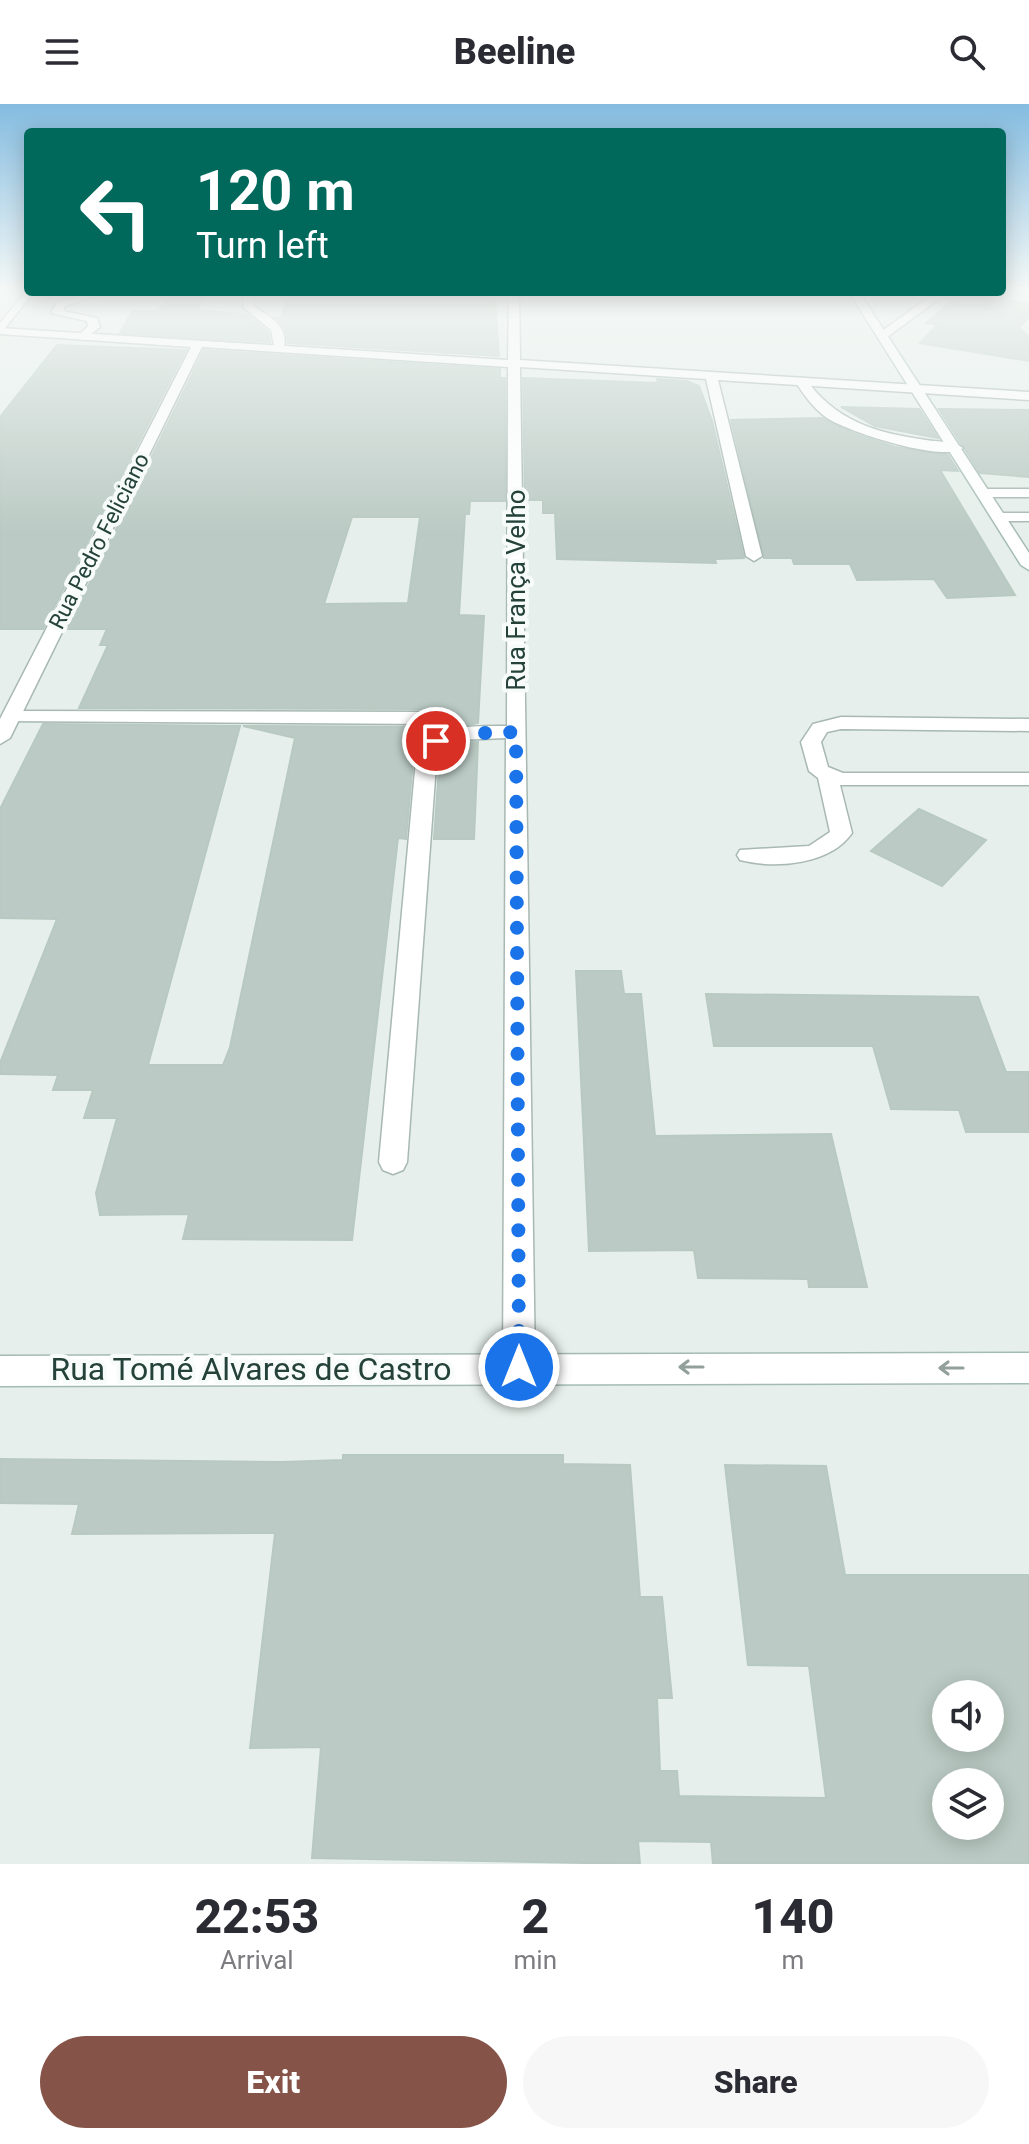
<!DOCTYPE html>
<html lang="en">
<head>
<meta charset="utf-8">
<style>
  body { margin:0; font-family:Roboto,sans-serif; background:#f7f7f7; color:#2b2b33; height:100vh; display:flex; flex-direction:column; font-size:30px; white-space:nowrap }
  * { box-sizing:border-box; margin:0 }
  p { font-size:26px; color:#7c7c81 }
  .icon { flex:none; width:44px; height:44px; fill:none; stroke:currentColor; stroke-width:2; stroke-linecap:round; stroke-linejoin:round }
  .map { position:relative; height:1760px; overflow:hidden }
  .panel { display:flex; flex-direction:column; background:#fff; flex:1 }
  .panel>* { flex:none }
  .guide { position:absolute; left:24px; top:24px; width:982px; height:168px; border-radius:8px; box-shadow:0 4px 20px #0003; background:#00695c; color:#fff; overflow:hidden }
  .tools { position:absolute; left:932px; top:1576px; display:grid; gap:16px }
  .tools a { display:grid; place-items:center; width:72px; height:72px; border-radius:50%; background:#fff; box-shadow:0 4px 20px #0003; font-size:40px }
  .pin { position:absolute; display:grid; place-items:center; width:68px; height:68px; color:#fff; margin:-34px; border:4px solid #fff; border-radius:50%; box-shadow:0 2px 8px #0007 }
  .me { position:absolute; width:88px; margin:-44px; rotate:0deg; stroke-linejoin:round; filter:drop-shadow(0 0 6px #0008) }
  .turn { display:flex; align-items:center; gap:28px; height:168px; padding:0 40px; font-size:36px }
  .turn .icon { width:104px; height:104px; stroke-width:2.5 }
  .turn b { display:block; font-size:56px; line-height:68px }
  .eta { display:flex; justify-content:space-evenly; align-items:center; height:136px; text-align:center }
  .eta b { font-size:48px; font-weight:800; line-height:56px }
  .button { display:flex; gap:16px; margin-top:auto; padding:16px 40px }
  .button a { flex:1; height:92px; border-radius:48px; background:#855347; color:#fff; font-size:32px; font-weight:800; line-height:92px; text-align:center }
  .button a+a { background:#f7f7f7; color:#2b2b33 }
  header { display:flex; justify-content:space-between; align-items:center; height:104px; padding:0 40px; background:#fff; font-size:36px; font-weight:800 }
  .map>svg:first-child { display:block }
</style>
</head>
<body>
<header><svg class="icon" aria-label="menu" viewBox="0 0 24 24"><path d="M4 6h16M4 12h16M4 18h16"/></svg>Beeline<svg class="icon" aria-label="search" viewBox="0 0 24 24"><circle cx="10" cy="10" r="6"/><path d="M15 15l6 6"/></svg></header>
<div class="map">
<svg width="1029" height="1760" viewBox="0 0 1029 1760">
  <rect width="100%" height="100%" fill="#e6efeb"/>
  <g fill="#bbcac4" stroke="#b8c9c2" stroke-width="2" fill-rule="evenodd">
    <polygon points="172,188 206,188 197,206 249,211 268,228 270,238 120,229 132,207 158,207"/>
    <polygon points="478,188 495,196 499,252 288,239 285,224 276,214 280,215 290,190"/>
    <polygon points="963,188 1010,188 1004,196 1029,200 1029,213 1019,223 1029,233 1029,257 920,239 937,221 926,219"/>
    <polygon points="57,241 186,246 43,525 0,525 0,313"/>
    <path d="M 204,246 L 500,265 L 500,274 L 505,274 L 505,397 L 470,397 L 469,410 L 465,410 L 459,511 L 484,512 L 478,619 L 435,628 L 414,645 L 406,735 L 398,734 L 352,1136 L 183,1135 L 189,1110 L 100,1111 L 96,1089 L 117,1014 L 84,1014 L 93,986 L 53,986 L 58,971 L 0,970 L 0,959 L 57,815 L 0,814 L 0,705 L 43,620 L 240,622 L 148,961 L 223,961 L 230,943 L 295,634 L 243,622 L 429,623 L 441,615 L 429,605 L 79,604 L 108,541 L 100,541 L 107,525 L 67,525 ZM 352,413 L 420,413 L 408,499 L 324,500 Z"/>
    <polygon points="523,274 658,279 657,275 687,277 699,282 712,317 744,454 715,455 716,459 557,455 555,409 543,409 543,396 525,396"/>
    <polygon points="841,303 919,305 938,334 875,322"/>
    <polygon points="939,305 1029,306 1029,373 980,369"/>
    <polygon points="822,314 853,329 895,343 948,351 958,367 940,366 1015,491 947,494 934,475 857,476 850,460 794,460 792,454 764,454 731,316"/>
    <polygon points="478,638 474,735 434,735 440,649 460,639"/>
    <polygon points="919,705 986,736 942,782 871,747"/>
    <polygon points="576,867 621,867 624,890 641,890 655,1032 831,1030 867,1183 809,1183 808,1175 698,1174 694,1146 589,1147"/>
    <polygon points="706,890 978,893 1006,968 1029,968 1029,1028 966,1028 959,1006 891,1005 873,942 714,942"/>
    <path d="M 343,1351 L 563,1351 L 563,1360 L 630,1361 L 640,1493 L 662,1493 L 672,1594 L 657,1594 L 660,1667 L 677,1667 L 679,1692 L 826,1694 L 809,1562 L 748,1561 L 725,1361 L 826,1362 L 845,1471 L 1029,1471 L 1029,1760 L 713,1760 L 711,1738 L 638,1737 L 640,1760 L 312,1754 L 321,1643 L 250,1644 L 275,1429 L 72,1430 L 79,1400 L 0,1399 L 0,1355 L 282,1358 L 343,1356 ZM 946,1590 L 990,1590 L 990,1634 L 946,1634 ZM 946,1678 L 990,1678 L 990,1722 L 946,1722 Z"/>
  </g>
  <g fill="none" stroke-linecap="round" stroke-linejoin="round">
    <defs>
      <g id="lane">
        <polygon points="28,185 34,188 0,230 0,219"/>
        <polygon points="92,188 109,188 65,202 63,207 97,214 100,223 83,236 77,233 88,222 87,217 51,209 57,198"/>
        <path d="M 244,188 L 254,188 L 253,202 C 271,213 291,224 283,247 L 275,247 L 271,226 L 243,203 Z"/>
        <path d="M 797,274 L 805,274 C 835,317 876,329 926,336 C 938,338 954,337 963,344 C 944,359 848,328 827,314 C 813,304 804,291 795,277 Z"/>
        <polygon points="1029,385 1029,393 985,393 978,389 985,385"/>
        <polygon points="1029,409 1029,417 999,417 992,413 999,409"/>
        <polygon points="11,607 429,608 438,614 429,620 4,617 2,613"/>
        <path d="M 841,613 L 1029,615 L 1029,627 L 841,625 L 827,628 L 821,638 L 828,663 L 843,669 L 1029,669 L 1029,681 L 840,681 L 852,729 C 830,761 775,765 740,756 L 737,751 L 740,746 L 809,742 L 830,728 L 818,674 L 809,667 L 801,638 L 813,620 Z"/>
      </g>
      <g id="street">
        <path d="M 509,188 L 519,188 L 520,256 L 1029,288 L 1029,296 L 718,276 L 762,452 L 754,457 L 746,452 L 706,275 L 520,263 L 535,1263 L 530,1274 L 519,1278 L 508,1274 L 503,1263 L 506,634 L 459,636 L 437,647 L 407,1058 L 403,1066 L 393,1070 L 383,1066 L 379,1058 L 417,645 C 438,620 477,622 507,622 L 508,263 L 202,243 L 10,634 L 0,640 L 0,615 L 191,243 L 0,230 L 0,224 L 508,256 Z"/>
        <polygon points="936,188 948,188 886,234 878,234 878,230"/>
      </g>
      <g id="secondary">
        <polygon points="849,188 859,188 1029,449 1029,466 1021,461"/>
        <polygon points="1029,1249 1029,1279 0,1282 0,1252"/>
      </g>
    </defs>
    <use href="#lane" stroke="#a8b8b2" stroke-width="3"/>
    <use href="#street" stroke="#a8b8b2" stroke-width="3"/>
    <use href="#secondary" stroke="#a4bbb3" stroke-width="3"/>
    <use href="#lane" fill="#fff" fill-rule="evenodd"/>
    <use href="#street" fill="#fff" fill-rule="evenodd"/>
    <use href="#secondary" fill="#fff" fill-rule="evenodd"/>
  </g>
  <defs><path id="oneway-shaft" d="M-6 0H5M1.5-3L5.5 0L1.5 3" fill="none" stroke-width="1.6" stroke-linecap="round" stroke-linejoin="round" transform="scale(2)"/></defs>
  <g stroke="#92a09c">
    <use href="#oneway-shaft" transform="translate(691 1263) rotate(-180)"/>
    <use href="#oneway-shaft" transform="translate(951 1264) rotate(-180)"/>
  </g>
  <linearGradient id="sky" x2="0" y2="1"><stop stop-color="#84bce0"/><stop offset="0.43" stop-color="#f4f8f6"/><stop offset="1" stop-color="#f4f8f6" stop-opacity="0"/></linearGradient>
  <rect width="1029" height="429" fill="url(#sky)"/>
  <g fill="none" stroke-linecap="round" stroke-linejoin="round">
    <polyline stroke="#1a73e8" stroke-width="14" stroke-dasharray="0 25.2" points="436,637 454,630 516,628 519,1263"/>
  </g>
  <g text-anchor="middle" dominant-baseline="central" stroke-width="8" stroke-linejoin="round" paint-order="stroke">
    <g font-size="22" fill="#24423a" stroke="#f7fbf9">
      <text transform="translate(99 437) rotate(-63)">Rua Pedro Feliciano</text>
    </g>
    <g font-size="26" fill="#24423a" stroke="#f7fbf9">
      <text transform="translate(516 486) rotate(-90)">Rua França Velho</text>
    </g>
    <g font-size="32" fill="#24423a" stroke="#f7fbf9">
      <text x="251" y="1265">Rua Tomé Alvares de Castro</text>
    </g>
  </g>
</svg>
<div class="tools">
<a><svg class="icon" aria-label="sound" viewBox="0 0 24 24"><path d="M4 9h4l5-4v14l-5-4H4zM17 9q2 3 0 6"/></svg></a>
<a><svg class="icon" aria-label="layers" viewBox="0 0 24 24"><path d="M12 4l9 5-9 5-9-5zM3 14l9 5 9-5"/></svg></a>
</div>
<div class="pin" style="left:436px;top:637px;background:#d93025"><svg class="icon" aria-label="arrive" viewBox="0 0 24 24"><path d="M6 21V4h12l-3 4 3 4H6"/></svg></div>
<svg class="me" style="left:519px;top:1263px" viewBox="-20 -20 40 40"><circle r="17" fill="#1a73e8" stroke="#fff" stroke-width="3"/><path d="M0-11L8 9 0 5-8 9z" fill="#fff"/></svg>
<div class="guide">
<div class="turn"><svg class="icon" aria-label="left" viewBox="0 0 24 24"><path d="M17 20v-9H6M10 6l-5 5 5 5"/></svg><div><b>120 m</b>Turn left</div></div>
</div>
</div>
<section class="panel">
<div class="eta">
<div><b>22:53</b><p>Arrival</p></div>
<div><b>2</b><p>min</p></div>
<div><b>140</b><p>m</p></div>
</div>
<div class="button"><a>Exit</a><a>Share</a></div>
</section>
</body>
</html>
